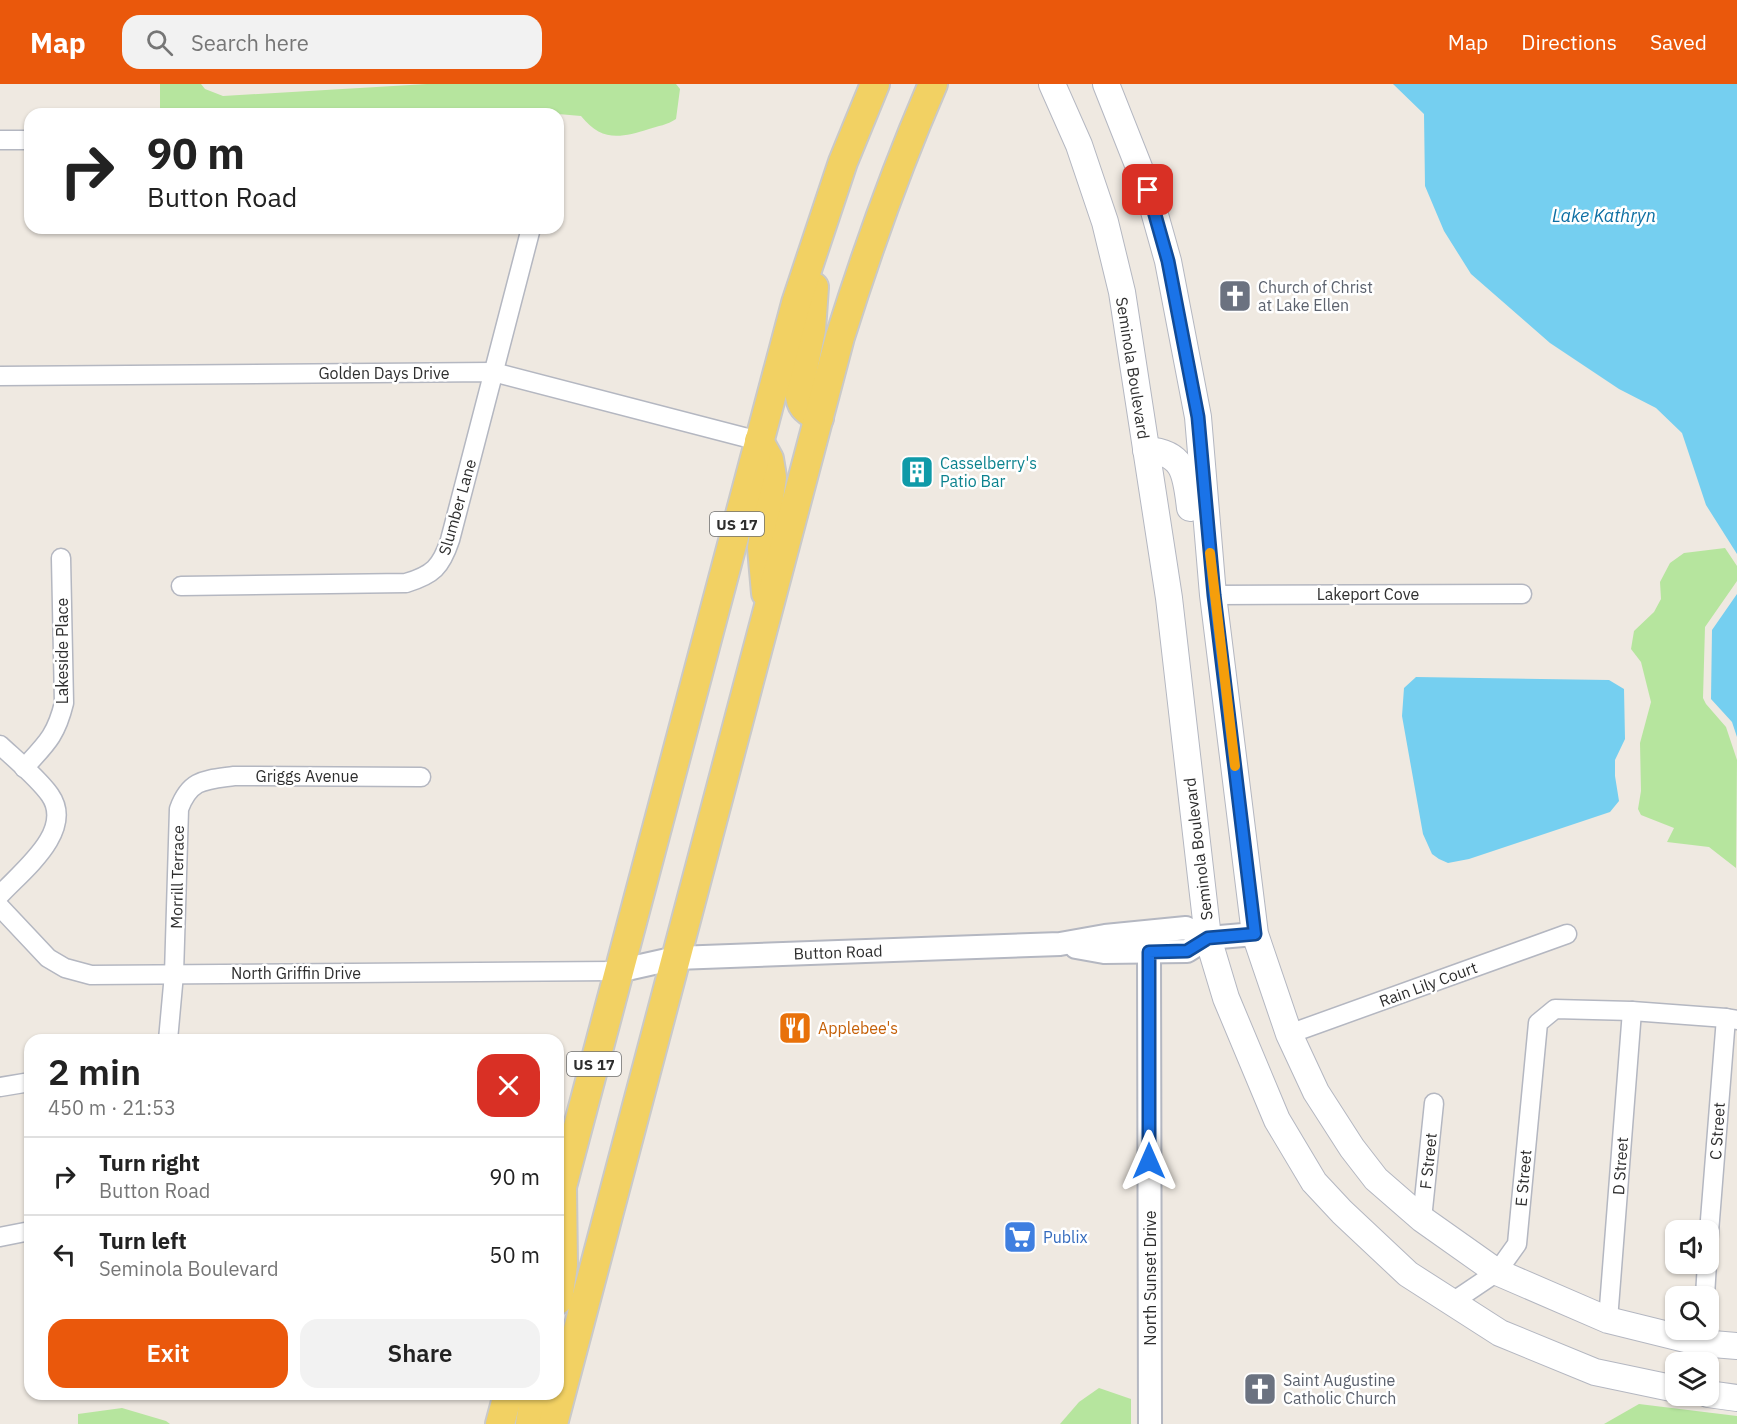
<!DOCTYPE html>
<html lang="en">
<head>
<meta charset="utf-8">
<style>
  body { margin:0; font-family:"IBM Plex Sans",sans-serif; background:#f2f2f2; color:#222; height:100vh; display:flex; flex-direction:column; font-size:22px; white-space:nowrap }
  * { box-sizing:border-box; margin:0 }
  p { font-size:20px; color:#767676 }
  .icon { flex:none; width:33px; height:33px; fill:none; stroke:currentColor; stroke-width:2; stroke-linecap:round; stroke-linejoin:round }
  .map { position:relative; flex:1; overflow:hidden }
  .side { position:absolute; left:24px; top:950px; width:540px; height:366px; display:flex; flex-direction:column; background:#fff; border-radius:18px; box-shadow:0 2px 4px #0004 }
  .side>* { flex:none }
  .banner { position:absolute; left:24px; top:24px; width:540px; height:126px; border-radius:18px; box-shadow:0 2px 4px #0004; background:#fff; color:#222; overflow:hidden }
  .controls { position:absolute; left:1665px; top:1136px; display:grid; gap:12px }
  .controls a { display:grid; place-items:center; width:54px; height:54px; border-radius:12px; background:#fff; box-shadow:0 2px 4px #0004; font-size:30px }
  .pin { position:absolute; display:grid; place-items:center; width:51px; height:51px; color:#fff; margin:-26px; border-radius:12px; box-shadow:0 3px 9px #0006 }
  .me { position:absolute; width:66px; margin:-33px; rotate:0deg; stroke-linejoin:round; filter:drop-shadow(0 0 4px #0008) }
  .turn { display:flex; align-items:center; gap:21px; height:126px; padding:0 24px; font-size:27px }
  .turn .icon { width:78px; height:78px; stroke-width:2.5 }
  .turn b { display:block; font-size:42px; line-height:51px }
  .round { display:grid; place-items:center; flex:none; width:63px; height:63px; border-radius:18px; background:#f2f2f2 }
  .overview { display:flex; align-items:center; justify-content:space-between; height:102px; padding:0 24px }
  h1 { font-size:36px; font-weight:600; line-height:45px }
  .button { display:flex; gap:12px; margin-top:auto; padding:12px 24px }
  .button a { flex:1; height:69px; border-radius:18px; background:#ea580c; color:#fff; font-size:24px; font-weight:600; line-height:69px; text-align:center }
  .button a+a { background:#f2f2f2; color:#222 }
  ul { padding:0; list-style:none }
  li { display:flex; align-items:center; gap:18px; height:78px; padding:0 24px; border-top:2px solid #e0e0e0 }
  li div { flex:1 }
  li b { display:block; font-size:22px }
  li em { font-style:normal }
  header { display:flex; align-items:center; gap:36px; box-sizing:border-box; height:84px; padding:0 30px; background:#ea580c; color:#fff }
  header strong { font-size:28px }
  nav { display:flex; gap:33px; margin-inline-start:auto; font-size:21px }
  .search { width:420px; height:54px; background:#f2f2f2; display:flex; align-items:center; gap:15px; box-sizing:border-box; padding:0 21px; border-radius:18px; color:#767676; font-size:22px }
  .map>svg:first-child { display:block }
</style>
</head>
<body>
<header>
<strong>Map</strong>
<div class="search"><svg class="icon" aria-label="search" viewBox="0 0 24 24"><circle cx="10" cy="10" r="6"/><path d="M15 15l6 6"/></svg>Search here</div>
<nav><a>Map</a><a>Directions</a><a>Saved</a></nav>
</header>
<div class="map">
<svg width="1737" height="1340" viewBox="0 0 1737 1340">
  <rect width="100%" height="100%" fill="#efe9e1"/>
  <g fill="#b6e59e">
    <path d="M 160,0 L 201,0 L 205,5 L 223,12 L 427,0 L 676,0 L 680,5 L 676,35 C 667,41 658,42 649,45 C 620,54 602,58 581,32 L 558,30 L 160,30 Z"/>
    <polygon points="1725,464 1737,482 1737,497 1705,543 1703,614 1706,620 1726,643 1737,676 1736,784 1709,763 1667,758 1674,744 1641,731 1638,725 1641,707 1640,659 1651,618 1641,578 1631,565 1634,547 1654,528 1661,515 1660,498 1670,479 1684,469"/>
    <polygon points="1099,1304 1131,1315 1131,1340 1060,1340 1079,1318"/>
    <polygon points="1639,1320 1737,1332 1737,1340 1604,1340"/>
    <polygon points="122,1324 166,1337 170,1340 78,1340 78,1330"/>
  </g>
  <g fill="#75cff0">
    <polygon points="1393,0 1737,0 1737,470 1706,421 1682,349 1656,324 1619,305 1550,259 1471,190 1444,147 1425,102 1424,30"/>
    <polygon points="1737,510 1737,653 1732,638 1711,615 1712,546"/>
    <polygon points="1416,593 1609,596 1624,605 1625,655 1615,676 1615,692 1619,717 1610,728 1469,775 1448,779 1439,775 1432,770 1423,750 1402,632 1404,604"/>
  </g>
  <g fill="none" stroke-linecap="round" stroke-linejoin="round">
    <defs>
      <g id="minor">
        <polyline points="0,56 30,56"/>
        <polyline points="0,292 493,288 759,357"/>
        <path d="M 181,502 L 406,499 C 433,491 441,483 450,456 L 531,144"/>
        <polyline points="1213,511 1522,510"/>
        <path d="M 0,661 C 15,675 39,695 50,711 C 75,747 22,787 0,811"/>
        <path d="M 24,684 C 46,660 56,652 64,619 L 61,474"/>
        <polyline points="0,823 48,874 65,884 91,891 618,887"/>
        <polyline points="1289,950 1567,850"/>
        <path d="M 168,956 L 174,890 L 179,725 C 190,695 205,696 234,692 L 421,693"/>
        <polyline points="0,1003 30,998"/>
        <polyline points="1422,1135 1434,1019"/>
        <polyline points="0,1153 30,1147"/>
        <polyline points="1708,1161 1726,934"/>
        <polyline points="1705,1212 1707,1179"/>
        <polyline points="1451,1219 1497,1188 1517,1160 1538,939 1555,925 1632,927 1726,934 1737,936"/>
        <polyline points="1608,1236 1632,927"/>
      </g>
      <g id="tertiary">
        <polyline points="1076,863 1104,868 1187,867 1208,854 1255,850"/>
        <polyline points="1149,868 1150,1340"/>
        <polyline points="618,887 676,874 1060,860 1105,852 1186,844 1208,854"/>
      </g>
      <g id="secondary">
        <polyline points="1052,0 1079,61 1105,138 1122,208 1169,514 1208,854 1226,914 1277,1036 1314,1098 1342,1128 1408,1190 1500,1249 1595,1288 1676,1305"/>
        <polyline points="1106,0 1148,106 1168,177 1198,333 1213,511 1255,850 1289,950 1316,1008 1352,1064 1376,1095 1422,1135 1497,1188 1608,1236 1701,1259 1737,1262"/>
        <path d="M 1146,366 C 1185,368 1186,391 1190,424"/>
        <polyline points="1708,1310 1737,1314"/>
      </g>
      <g id="primary">
        <path d="M 814,203 L 811,246 L 799,305 C 800,323 805,326 819,334"/>
        <polyline points="759,357 769,375 772,393 762,464 766,509"/>
        <polyline points="558,1118 796,219 843,78 875,0"/>
        <polyline points="558,1216 563,1181 562,1103"/>
        <polyline points="500,1340 508,1310"/>
        <polyline points="530,1340 535,1310"/>
        <path d="M 553,1340 L 840,253 C 867,167 897,83 933,0"/>
      </g>
    </defs>
    <use href="#minor" stroke="#b4b7c1" stroke-width="21"/>
    <use href="#tertiary" stroke="#b4b7c1" stroke-width="26"/>
    <use href="#secondary" stroke="#b4b7c1" stroke-width="28"/>
    <use href="#primary" stroke="#c9c9c9" stroke-width="32"/>
    <use href="#minor" stroke="#fff" stroke-width="18"/>
    <use href="#tertiary" stroke="#fff" stroke-width="22"/>
    <use href="#secondary" stroke="#fff" stroke-width="26"/>
    <use href="#primary" stroke="#f2d163" stroke-width="28"/>
  </g>
  <g fill="none" stroke-linecap="round" stroke-linejoin="round">
    <defs>
      <polyline id="route" points="1148,106 1168,177 1198,333 1214,511 1255,850 1208,854 1187,867 1149,868 1149,1077"/>
    </defs>
    <use href="#route" stroke="#114b97" stroke-width="15"/>
    <use href="#route" stroke="#1a73e8" stroke-width="10"/>
    <polyline stroke="#f59e0b" stroke-width="10" points="1210,469 1235,682"/>
  </g>
  <defs>
    <symbol id="church-square" viewBox="-11 -11 22 22"><rect x="-9" y="-9" width="18" height="18" rx="4" fill="#6b7280" stroke="#fff"/><path d="M-1.2-6h2.4v3.5h3.3v2.4h-3.3V6h-2.4V-.1h-3.3v-2.4h3.3Z" fill="#fff"/></symbol>
    <symbol id="building-square" viewBox="-11 -11 22 22"><rect x="-9" y="-9" width="18" height="18" rx="4" fill="#0f9aa8" stroke="#fff"/><path d="M-4-6H4V6H1V3H-1V6H-4ZM-2.5-4.3h1.7v1.8h-1.7ZM.8-4.3h1.7v1.8H.8ZM-2.5-1h1.7V.8h-1.7ZM.8-1h1.7V.8H.8Z" fill="#fff"/></symbol>
    <symbol id="restaurant-square" viewBox="-11 -11 22 22"><rect x="-9" y="-9" width="18" height="18" rx="4" fill="#e8710a" stroke="#fff"/><path d="M-5-6h1v4h1v-4h1v4h1v-4h1v5L-1.5 .5V6h-2V.5L-5-1ZM5-6V6H3V1.5H1.5Q1.5-4 5-6Z" fill="#fff"/></symbol>
    <symbol id="supermarket-square" viewBox="-11 -11 22 22"><rect x="-9" y="-9" width="18" height="18" rx="4" fill="#3f7fe0" stroke="#fff"/><path d="M-6-5.5h2.5l.6 2H6L4.5 2H-2.5L-4.4-4H-6ZM-1.5 3.2a1.3 1.3 0 1 0 .1 0ZM3 3.2a1.3 1.3 0 1 0 .1 0Z" fill="#fff"/></symbol>
  </defs>
  <g fill-rule="evenodd">
    <use href="#church-square" x="1216" y="193" width="38" height="38"/>
    <use href="#building-square" x="898" y="369" width="38" height="38"/>
    <use href="#restaurant-square" x="776" y="925" width="38" height="38"/>
    <use href="#supermarket-square" x="1001" y="1134" width="38" height="38"/>
    <use href="#church-square" x="1241" y="1286" width="38" height="38"/>
  </g>
  <g text-anchor="middle" dominant-baseline="central" stroke-width="5" stroke-linejoin="round" paint-order="stroke">
    <g fill="#fff" stroke="#6d6d6d" stroke-width="1.5">
      <rect x="710" y="428" width="54" height="24" rx="4.5"/>
      <rect x="567" y="968" width="54" height="24" rx="4.5"/>
    </g>
    <g font-size="15" font-weight="bold" fill="#2e2e2e">
      <text x="737" y="440">US 17</text>
      <text x="594" y="980">US 17</text>
    </g>
    <g font-size="16" fill="#5b616d" stroke="#fff" text-anchor="start">
      <text x="1258" y="203">Church of Christ<tspan x="1258" dy="18">at Lake Ellen</tspan></text>
      <text x="1283" y="1296">Saint Augustine<tspan x="1283" dy="18">Catholic Church</tspan></text>
    </g>
    <g font-size="16" fill="#2e2e2e" stroke="#fff">
      <text transform="translate(1133 284) rotate(81)">Seminola Boulevard</text>
      <text x="384" y="289">Golden Days Drive</text>
      <text transform="translate(457 423) rotate(-74)">Slumber Lane</text>
      <text x="1368" y="510">Lakeport Cove</text>
      <text transform="translate(62 567) rotate(-90)">Lakeside Place</text>
      <text x="307" y="692">Griggs Avenue</text>
      <text transform="translate(1198 765) rotate(-97)">Seminola Boulevard</text>
      <text transform="translate(177 793) rotate(-89)">Morrill Terrace</text>
      <text transform="translate(838 868) rotate(-2)">Button Road</text>
      <text x="296" y="889">North Griffin Drive</text>
      <text transform="translate(1428 900) rotate(-20)">Rain Lily Court</text>
      <text transform="translate(1717 1047) rotate(-86)">C Street</text>
      <text transform="translate(1428 1077) rotate(-84)">F Street</text>
      <text transform="translate(1620 1082) rotate(-86)">D Street</text>
      <text transform="translate(1523 1094) rotate(-85)">E Street</text>
      <text transform="translate(1150 1194) rotate(-90)">North Sunset Drive</text>
    </g>
    <g font-size="16" fill="#0d838f" stroke="#fff" text-anchor="start">
      <text x="940" y="379">Casselberry's<tspan x="940" dy="18">Patio Bar</tspan></text>
    </g>
    <g font-size="16" fill="#c56008" stroke="#fff" text-anchor="start">
      <text x="818" y="944">Applebee's</text>
    </g>
    <g font-size="16" fill="#366cbe" stroke="#fff" text-anchor="start">
      <text x="1043" y="1153">Publix</text>
    </g>
    <g font-size="18" font-style="italic" fill="#0d6fa3" stroke="#fff">
      <text x="1604" y="131">Lake Kathryn</text>
    </g>
  </g>
</svg>
<div class="controls">
<a><svg class="icon" aria-label="sound" viewBox="0 0 24 24"><path d="M4 9h4l5-4v14l-5-4H4zM17 9q2 3 0 6"/></svg></a>
<a><svg class="icon" aria-label="search" viewBox="0 0 24 24"><circle cx="10" cy="10" r="6"/><path d="M15 15l6 6"/></svg></a>
<a><svg class="icon" aria-label="layers" viewBox="0 0 24 24"><path d="M12 4l9 5-9 5-9-5zM3 14l9 5 9-5"/></svg></a>
</div>
<div class="pin" style="left:1148px;top:106px;background:#d93025"><svg class="icon" aria-label="arrive" viewBox="0 0 24 24"><path d="M6 21V4h12l-3 4 3 4H6"/></svg></div>
<svg class="me" style="left:1149px;top:1077px" viewBox="-20 -20 40 40"><path d="M0-17L14 15 0 8-14 15z" fill="#1a73e8" stroke="#fff" stroke-width="4"/></svg>
<div class="banner">
<div class="turn"><svg class="icon" aria-label="right" viewBox="0 0 24 24"><path d="M7 20v-9h11M14 6l5 5-5 5"/></svg><div><b>90 m</b>Button Road</div></div>
</div>
<section class="side">
<div class="overview"><div><h1>2 min</h1><p>450 m · 21:53</p></div><a class="round" style="background:#d93025;color:#fff"><svg class="icon" aria-label="close" viewBox="0 0 24 24"><path d="M6 6l12 12M18 6L6 18"/></svg></a></div>
<ul>
<li><svg class="icon" aria-label="right" viewBox="0 0 24 24"><path d="M7 20v-9h11M14 6l5 5-5 5"/></svg><div><b>Turn right</b><p>Button Road</p></div><em>90 m</em></li>
<li><svg class="icon" aria-label="left" viewBox="0 0 24 24"><path d="M17 20v-9H6M10 6l-5 5 5 5"/></svg><div><b>Turn left</b><p>Seminola Boulevard</p></div><em>50 m</em></li>
</ul>
<div class="button"><a>Exit</a><a>Share</a></div>
</section>
</div>
</body>
</html>
